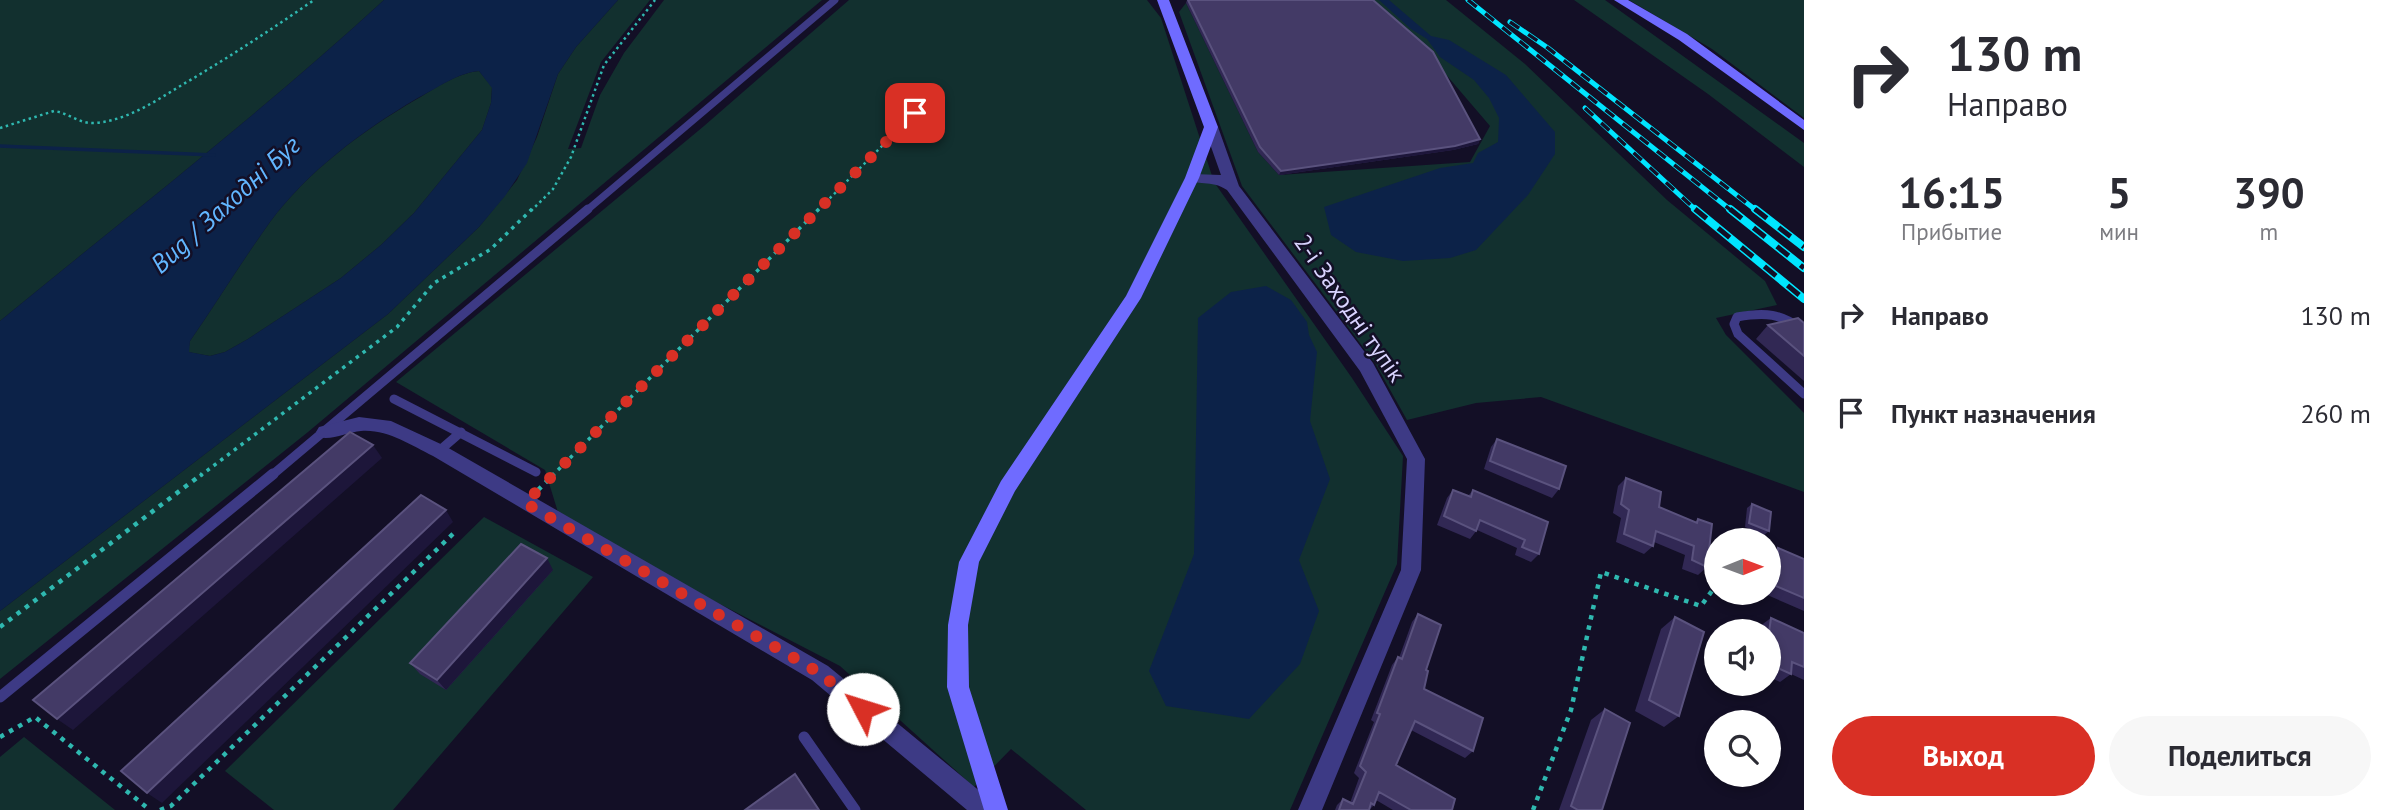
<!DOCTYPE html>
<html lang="ru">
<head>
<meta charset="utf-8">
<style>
  body { margin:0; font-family:"PT Sans",sans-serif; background:#f7f7f7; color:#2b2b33; height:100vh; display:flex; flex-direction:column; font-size:26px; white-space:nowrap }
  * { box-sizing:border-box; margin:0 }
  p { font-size:23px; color:#7c7c81 }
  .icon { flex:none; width:38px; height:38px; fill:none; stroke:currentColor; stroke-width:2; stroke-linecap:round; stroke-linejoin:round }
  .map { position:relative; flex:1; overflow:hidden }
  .details { display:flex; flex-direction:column; background:#fff; width:595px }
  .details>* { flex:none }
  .top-card { background:#fff; color:#2b2b33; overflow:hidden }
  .needle { width:46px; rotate:89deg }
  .fabs { position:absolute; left:1704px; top:528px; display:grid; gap:14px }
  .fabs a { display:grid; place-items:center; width:77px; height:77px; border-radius:50%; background:#fff; box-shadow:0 4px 10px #0003; font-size:35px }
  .pin { position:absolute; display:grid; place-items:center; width:60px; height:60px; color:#fff; margin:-30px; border-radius:14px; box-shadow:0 4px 10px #0006 }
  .me { position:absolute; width:77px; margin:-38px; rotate:310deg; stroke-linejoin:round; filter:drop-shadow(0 0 5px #0008) }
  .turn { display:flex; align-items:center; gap:24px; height:147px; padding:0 28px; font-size:32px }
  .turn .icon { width:91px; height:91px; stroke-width:2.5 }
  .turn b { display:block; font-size:49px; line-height:60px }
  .eta { display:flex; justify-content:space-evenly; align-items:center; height:119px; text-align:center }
  .eta b { font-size:42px; font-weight:600; line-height:49px }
  .action { display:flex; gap:14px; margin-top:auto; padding:14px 28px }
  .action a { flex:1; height:80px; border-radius:42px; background:#d93025; color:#fff; font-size:28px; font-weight:600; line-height:80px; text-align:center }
  .action a+a { background:#f7f7f7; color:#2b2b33 }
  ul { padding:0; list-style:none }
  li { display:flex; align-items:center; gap:21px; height:98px; padding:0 28px }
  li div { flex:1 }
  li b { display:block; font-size:26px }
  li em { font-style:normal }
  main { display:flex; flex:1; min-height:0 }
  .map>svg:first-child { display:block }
</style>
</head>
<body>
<main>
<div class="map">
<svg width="1804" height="810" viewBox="0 0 1804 810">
  <rect width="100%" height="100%" fill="#130f26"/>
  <g fill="#12302f">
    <path d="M 0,0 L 384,0 C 261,113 129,215 0,321 Z"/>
    <polygon points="618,0 650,0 601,62 568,149 581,148 600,95 624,53 664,0 822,0 308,432 0,679 0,611 388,314 479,227 517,180 537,137 558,74 576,47"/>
    <polygon points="849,0 1147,0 1161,18 1214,182 1352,378 1403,456 1397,564 1290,810 1086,810 1011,749 974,787 840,666 561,522 545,470 396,382 704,126"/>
    <polygon points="1367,0 1446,0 1525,64 1667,200 1765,281 1777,305 1716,318 1726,335 1804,413 1804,492 1541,397 1476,403 1407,420 1375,363 1242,186 1179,12 1186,3 1258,152 1279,175 1470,162 1490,126 1431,57"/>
    <polygon points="1574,0 1605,0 1804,143 1804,167 1708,94"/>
    <polygon points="1629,0 1804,0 1804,118 1712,49"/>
    <path d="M 479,71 L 492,87 L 491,103 L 482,130 L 414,213 L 381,245 L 341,278 L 248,339 L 225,352 L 210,356 L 188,352 L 190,341 C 217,302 242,261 270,222 C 308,171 362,131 417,99 C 436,88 457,73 479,71 Z"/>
    <polygon points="484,517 593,577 393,810 274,810 225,771"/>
    <polygon points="24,737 115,810 0,810 0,757"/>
  </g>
  <g fill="#0c2248" fill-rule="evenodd">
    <path d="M 384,0 L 618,0 L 576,47 L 558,74 L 527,163 L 505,196 L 479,227 L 388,314 L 0,611 L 0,321 C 129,215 261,113 384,0 ZM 479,71 L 492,88 L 491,103 L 482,130 L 414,213 L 381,245 L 341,278 L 248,339 L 225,352 L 210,356 L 189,352 L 190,341 C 217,302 242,261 270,222 C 308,171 362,131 416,99 C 436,89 457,73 479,71 Z"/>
    <polygon points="1379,0 1389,0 1431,36 1449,40 1506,75 1555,132 1555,154 1528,195 1476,250 1450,258 1403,261 1356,252 1331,235 1324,207 1440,168 1473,163 1478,153 1498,142 1499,118 1489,98 1474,80 1440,57 1427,39 1411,29"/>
    <polygon points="1266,286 1291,300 1307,322 1309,335 1317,352 1310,421 1330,479 1299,560 1319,611 1300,664 1249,719 1166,706 1149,671 1194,554 1198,318 1231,292"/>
  </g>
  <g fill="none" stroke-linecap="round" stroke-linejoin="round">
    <polyline stroke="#0c2248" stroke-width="3.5" points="0,146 214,155"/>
    <g stroke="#2fb8b0" stroke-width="2.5" stroke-dasharray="2.5 3.5" stroke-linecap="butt">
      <path d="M 0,128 L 54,111 C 69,113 79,124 95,123 C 130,120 158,99 187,82 C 231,56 272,29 314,0"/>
      <polyline points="531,211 553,189 571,157 604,65 655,0"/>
      <polyline points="817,211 915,113"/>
    </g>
    <g stroke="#2fb8b0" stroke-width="3.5" stroke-dasharray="3.5 5" stroke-linecap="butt">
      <polyline points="200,476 397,327 434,283 491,249 532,209"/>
      <polyline points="552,476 819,209"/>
    </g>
    <g stroke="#2fb8b0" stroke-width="4.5" stroke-dasharray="4.5 6" stroke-linecap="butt">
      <polyline points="538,490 554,474"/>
      <polyline points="0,627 202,474"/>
      <polyline points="0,737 35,717 150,810"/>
      <polyline points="160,810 171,806 457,530"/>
      <polyline points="1533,810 1571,710 1601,572 1701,606 1717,584"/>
    </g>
    <polyline stroke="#3d3a85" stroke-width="7" points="586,211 835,0"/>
    <g stroke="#3d3a85" stroke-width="9">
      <path d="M 1804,331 C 1781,313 1765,312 1737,317 L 1734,324 L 1738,334 L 1804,394"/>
      <polyline points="394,399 536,472"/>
      <polyline points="439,451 461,432"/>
      <polyline points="271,476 588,209"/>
    </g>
    <g stroke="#3d3a85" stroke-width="11">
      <polyline points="0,697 273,474"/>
      <polyline points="804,737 855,810"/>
    </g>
    <g fill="#3d3a85" fill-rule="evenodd">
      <path d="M 1211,123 L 1218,127 L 1239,186 L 1373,363 L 1425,459 L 1421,570 L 1322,810 L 1298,810 L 1401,570 L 1407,459 L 1360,371 L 1227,190 C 1211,179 1197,187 1185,178 L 1192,174 L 1221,175 L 1204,127 Z"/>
      <path d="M 359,417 L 391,421 L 445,446 L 828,666 L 993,802 L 997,810 L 967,810 L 812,680 L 433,456 C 410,445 388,429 361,431 C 348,432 331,441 319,437 L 316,432 L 319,427 Z"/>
    </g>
    <g fill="#6f6bff" fill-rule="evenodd">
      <polygon points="1157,0 1169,0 1218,127 1199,178 1141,298 1015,491 979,562 968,625 969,687 1008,810 984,810 947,687 948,625 959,562 1001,481 1126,296 1185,178 1204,127"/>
      <polygon points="1614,0 1628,0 1687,34 1804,120 1804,130 1679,40"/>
    </g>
    <defs>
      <g id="rail-far1">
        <polyline points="1468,0 1732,211"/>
        <polyline points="1510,22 1548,48 1757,211"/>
        <polyline points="1585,108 1697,211"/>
      </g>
      <g id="rail">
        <polyline points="1695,209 1804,299"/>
        <polyline points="1730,209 1804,268"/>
        <polyline points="1755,209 1804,247"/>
      </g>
    </defs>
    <use href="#rail-far1" stroke="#00e5ff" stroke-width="5"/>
    <use href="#rail" stroke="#00e5ff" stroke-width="8"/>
    <use href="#rail-far1" stroke="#130f26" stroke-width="3.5" stroke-dasharray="11" stroke-linecap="butt"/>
    <use href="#rail" stroke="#130f26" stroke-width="5" stroke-dasharray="15" stroke-linecap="butt"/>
  </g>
  <g fill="#312854">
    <polygon points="1187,0 1373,0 1480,139 1478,144 1453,150 1279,175 1258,152 1186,3"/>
    <polygon points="1804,323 1804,381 1756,339 1768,325"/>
    <polygon points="1497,439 1559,489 1552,498 1484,469 1491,447"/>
    <polygon points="1626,478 1659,507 1695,522 1698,519 1707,567 1698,575 1682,569 1685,555 1654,542 1653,546 1644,554 1616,542 1621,518 1613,513 1618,486"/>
    <polygon points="1453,490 1468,496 1473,490 1539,554 1531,562 1515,555 1517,548 1477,530 1470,539 1437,525 1447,498"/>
    <polygon points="1752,504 1769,531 1764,535 1745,527 1747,508"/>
    <polygon points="1778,548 1804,559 1804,611 1765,594 1765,593 1769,593 1769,556"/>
    <polygon points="553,570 446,690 420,674 410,663"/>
    <polygon points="1418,614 1426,670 1424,689 1473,751 1465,758 1411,730 1396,765 1452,810 1393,810 1376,800 1374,805 1369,810 1335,810 1337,805 1343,799 1350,803 1359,778 1354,773 1374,722 1371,720 1392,665 1398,657 1399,658 1412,622"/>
    <polygon points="1675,617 1679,716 1664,727 1635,711 1661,629"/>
    <polygon points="1771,618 1804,633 1804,680 1791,674 1780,682 1769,677 1769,632 1753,632 1758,628 1760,629 1760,626"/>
    <polygon points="1605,709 1602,810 1559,810 1591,720"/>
  </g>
  <g fill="#1d163a">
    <polygon points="1480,139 1478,144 1453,150 1279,175 1281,171"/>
    <polygon points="373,445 382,458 73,730 57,719"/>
    <polygon points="446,510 453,522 162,803 147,793"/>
    <polygon points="547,558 553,570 446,690 437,680"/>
  </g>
  <g fill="#433a66" stroke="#5a527e" stroke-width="2">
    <polygon points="1188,0 1373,0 1433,52 1480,139 1455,146 1281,171 1260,147"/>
    <polygon points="1798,318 1804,323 1804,356 1768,325"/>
    <polygon points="350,432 373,445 57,719 33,700"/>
    <polygon points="1497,439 1566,466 1559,489 1490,461"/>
    <polygon points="1626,478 1661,492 1659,507 1697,523 1698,519 1712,524 1707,567 1692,560 1694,546 1656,531 1653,546 1624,534 1629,510 1621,504"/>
    <polygon points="1453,490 1471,497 1473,490 1548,522 1539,554 1522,547 1525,540 1480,520 1476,531 1444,516"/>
    <polygon points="421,495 446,510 147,793 121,771"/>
    <polygon points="1752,504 1771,512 1769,531 1749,523"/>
    <polygon points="521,544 547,558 437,680 410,663"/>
    <polygon points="1778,548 1804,559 1804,598 1776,586"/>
    <polygon points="1418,614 1441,625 1426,670 1428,671 1424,689 1483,718 1473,751 1415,721 1396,765 1455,799 1452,810 1411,810 1379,792 1374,805 1371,803 1369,810 1339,810 1343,799 1353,804 1366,772 1360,766 1380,714 1377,713 1398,657 1402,659"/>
    <polygon points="1675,617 1704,632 1679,716 1649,700"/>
    <polygon points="1771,618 1804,633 1804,667 1792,662 1791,674 1769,664 1769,632"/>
    <polygon points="1758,628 1766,632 1757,632"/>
    <polygon points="1605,709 1630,723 1602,810 1578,810 1571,806"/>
    <polygon points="795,774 819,810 745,810"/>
  </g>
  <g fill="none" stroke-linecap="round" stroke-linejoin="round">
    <polyline stroke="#d93025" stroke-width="12" stroke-dasharray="0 21.6" points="863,709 820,673 525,503 915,113"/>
  </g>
  <g text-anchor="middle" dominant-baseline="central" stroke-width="5" stroke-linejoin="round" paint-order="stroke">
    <g font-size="24" fill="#d9d4ff" stroke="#130f26">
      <text transform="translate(1350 308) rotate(55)">2-і Заходні тупік</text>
    </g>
    <g font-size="26" font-style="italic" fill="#62b6ff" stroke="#130f26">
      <text transform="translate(225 204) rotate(-42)">Bug / Заходні Буг</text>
    </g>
  </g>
</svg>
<div class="fabs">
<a><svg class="needle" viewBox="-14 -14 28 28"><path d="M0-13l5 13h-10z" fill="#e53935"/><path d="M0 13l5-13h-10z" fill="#7c7c81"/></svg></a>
<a><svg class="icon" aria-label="sound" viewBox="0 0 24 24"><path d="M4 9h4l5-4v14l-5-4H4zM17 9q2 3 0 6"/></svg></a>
<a><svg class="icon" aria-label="search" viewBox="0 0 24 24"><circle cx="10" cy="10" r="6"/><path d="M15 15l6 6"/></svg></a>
</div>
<div class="pin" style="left:915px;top:113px;background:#d93025"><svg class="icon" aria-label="arrive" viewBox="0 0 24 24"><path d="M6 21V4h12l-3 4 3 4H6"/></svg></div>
<svg class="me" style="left:863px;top:709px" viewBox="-20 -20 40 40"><circle r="19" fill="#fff"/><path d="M0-13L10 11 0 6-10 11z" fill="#d93025"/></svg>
</div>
<section class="details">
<div class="top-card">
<div class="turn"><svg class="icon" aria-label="right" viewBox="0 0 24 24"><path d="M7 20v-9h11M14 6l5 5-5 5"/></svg><div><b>130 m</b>Направо</div></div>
</div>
<div class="eta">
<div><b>16:15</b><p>Прибытие</p></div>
<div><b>5</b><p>мин</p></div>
<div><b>390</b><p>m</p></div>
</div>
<ul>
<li><svg class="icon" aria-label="right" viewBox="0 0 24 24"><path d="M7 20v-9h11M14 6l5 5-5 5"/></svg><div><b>Направо</b></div><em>130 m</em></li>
<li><svg class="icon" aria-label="arrive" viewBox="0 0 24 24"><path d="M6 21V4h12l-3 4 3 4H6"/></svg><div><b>Пункт назначения</b></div><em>260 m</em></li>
</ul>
<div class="action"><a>Выход</a><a>Поделиться</a></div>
</section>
</main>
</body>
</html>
